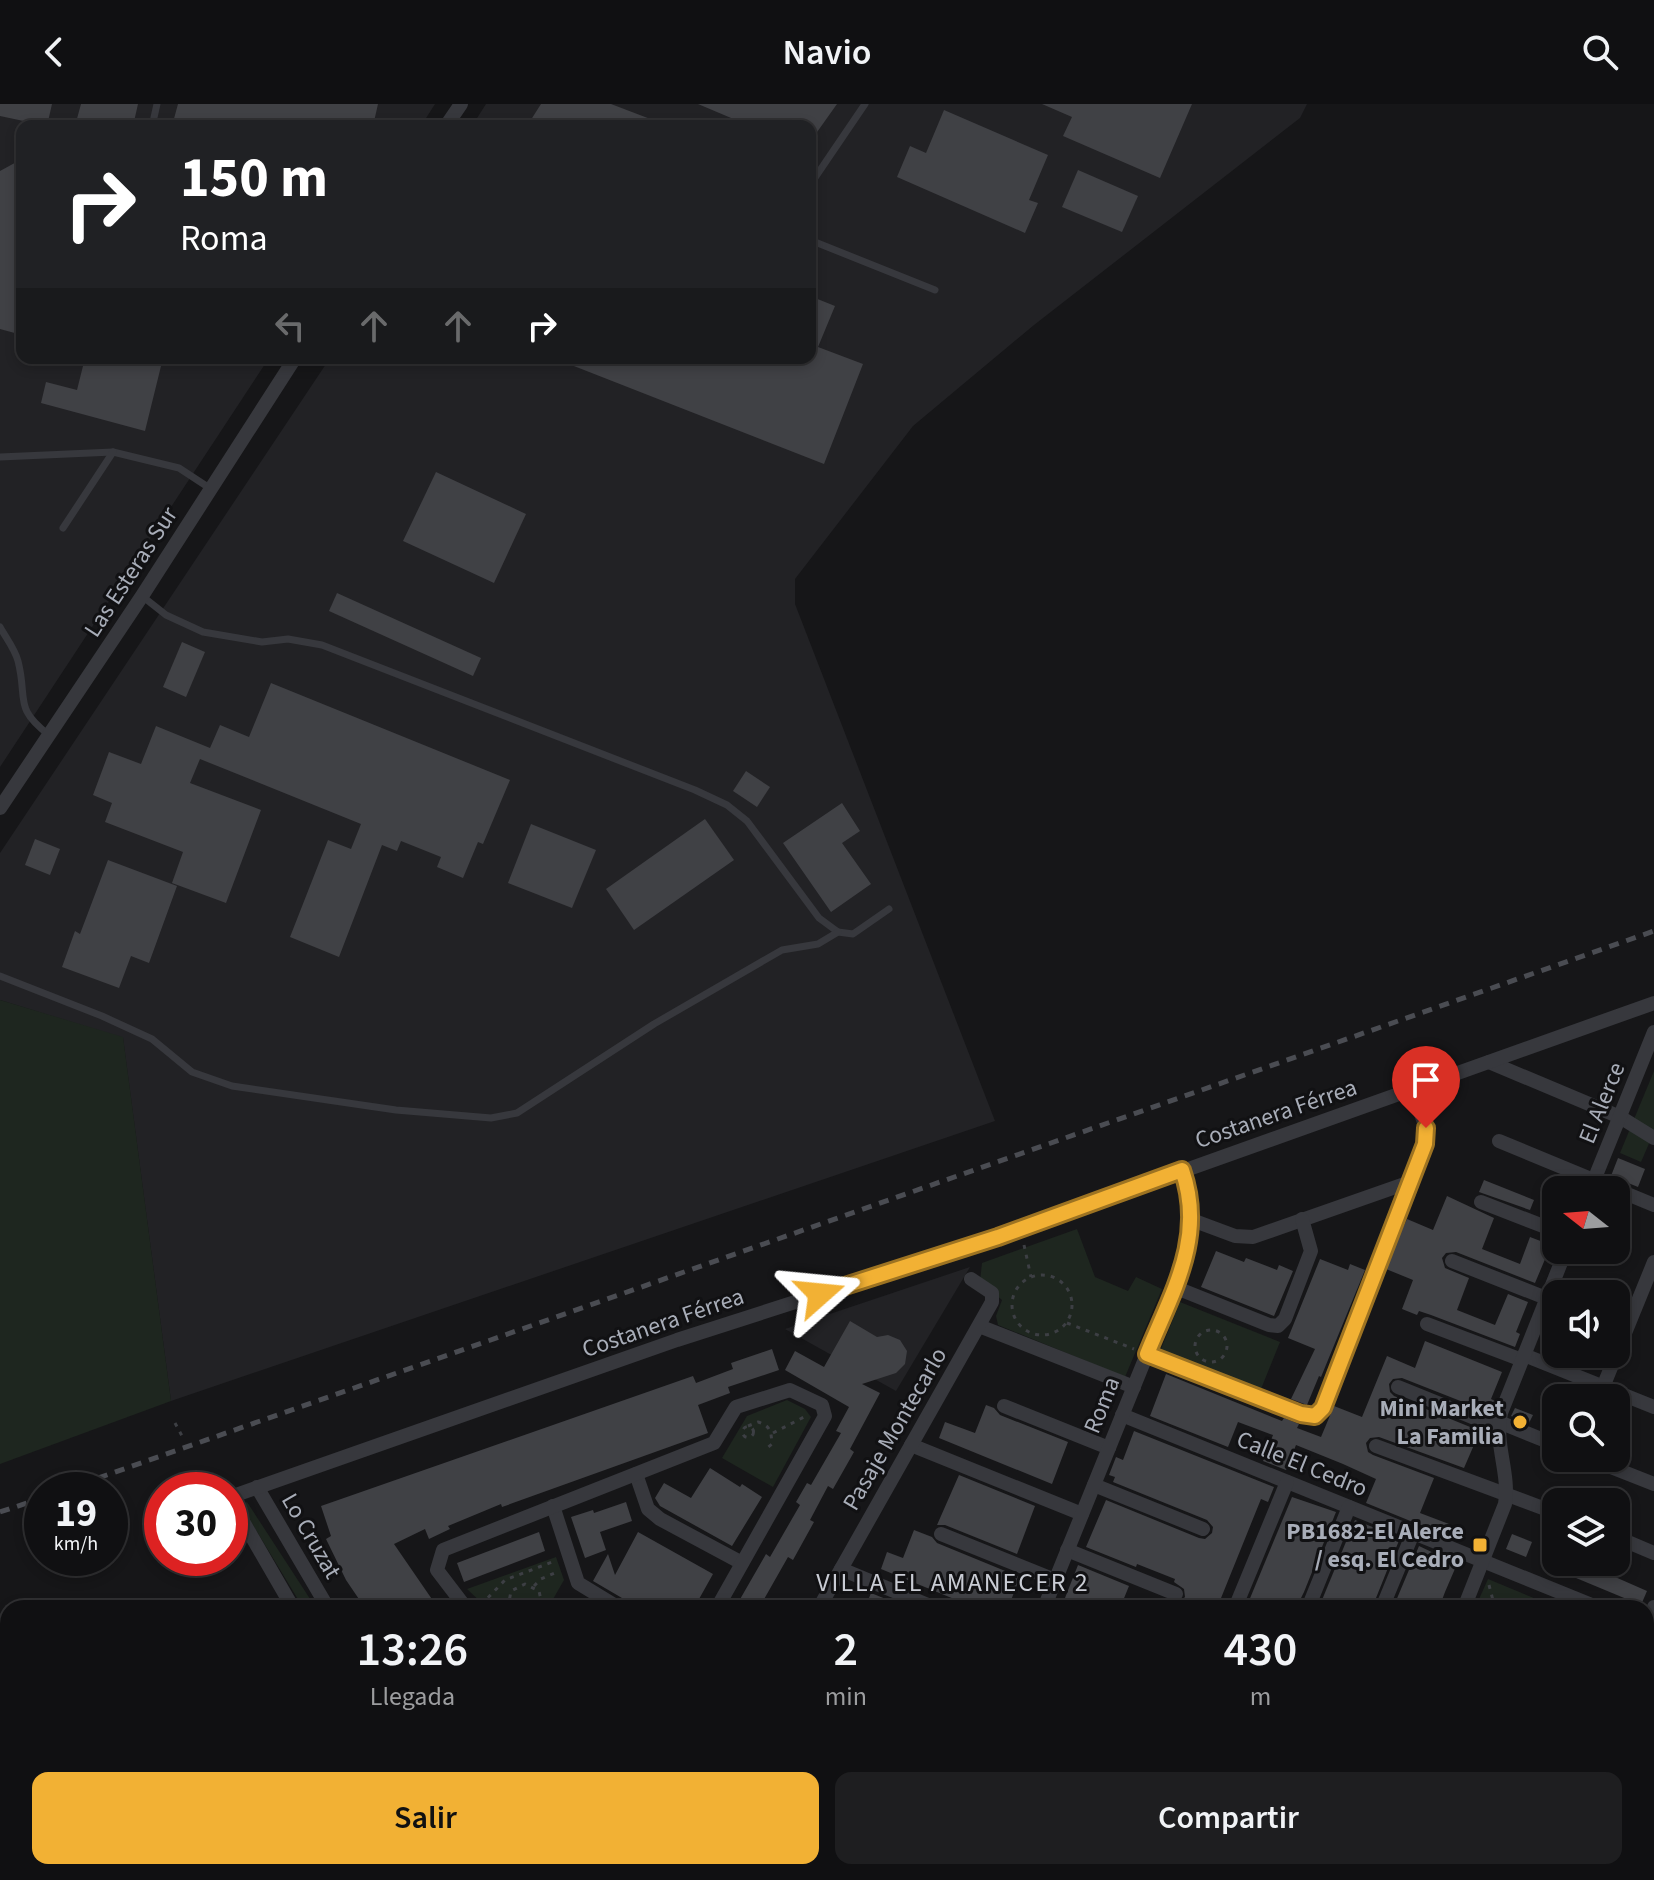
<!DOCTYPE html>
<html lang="es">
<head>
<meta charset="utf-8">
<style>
  body { margin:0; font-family:"Source Sans 3",sans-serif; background:#1e1e20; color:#f1f3f6; height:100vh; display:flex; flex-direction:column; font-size:30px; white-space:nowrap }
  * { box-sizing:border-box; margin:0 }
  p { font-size:26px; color:#9c9d9f }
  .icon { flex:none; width:44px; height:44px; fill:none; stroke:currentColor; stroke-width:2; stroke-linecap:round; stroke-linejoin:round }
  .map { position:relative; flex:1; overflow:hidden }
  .panel { position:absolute; left:0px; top:1496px; width:1654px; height:280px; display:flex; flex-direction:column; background:#101012; border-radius:24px 24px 0 0; box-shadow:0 4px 12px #0003,0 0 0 2px #303032 }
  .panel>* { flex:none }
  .top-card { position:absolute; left:16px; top:16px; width:800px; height:244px; border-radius:16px; box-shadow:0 4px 12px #0003,0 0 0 2px #303032; background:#202124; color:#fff; overflow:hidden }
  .needle { width:52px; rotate:287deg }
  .controls { position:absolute; left:1542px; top:1072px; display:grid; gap:16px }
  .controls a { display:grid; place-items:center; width:88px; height:88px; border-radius:16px; background:#101012; box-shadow:0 4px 12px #0003,0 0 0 2px #303032; font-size:40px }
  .speed { position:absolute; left:24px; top:1368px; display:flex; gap:16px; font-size:40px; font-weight:700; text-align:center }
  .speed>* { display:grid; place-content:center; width:104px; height:104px; border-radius:50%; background:#101012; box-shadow:0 4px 12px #0003,0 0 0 2px #303032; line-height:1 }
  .speed small { font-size:20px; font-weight:400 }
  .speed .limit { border:12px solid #d22; background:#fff; color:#111 }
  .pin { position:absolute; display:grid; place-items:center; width:68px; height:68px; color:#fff; margin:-82px -34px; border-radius:50% 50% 50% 0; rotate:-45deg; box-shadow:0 0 8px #0007 }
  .pin .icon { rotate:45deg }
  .me { position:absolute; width:88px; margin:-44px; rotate:72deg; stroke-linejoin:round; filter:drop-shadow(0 0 6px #0008) }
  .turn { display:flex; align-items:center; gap:28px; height:168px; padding:0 32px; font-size:36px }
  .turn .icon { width:104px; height:104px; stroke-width:2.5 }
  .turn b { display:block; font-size:56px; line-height:68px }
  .lanes { display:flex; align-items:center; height:76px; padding:0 32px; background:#0003; justify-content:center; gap:40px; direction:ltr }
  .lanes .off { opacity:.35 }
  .eta { display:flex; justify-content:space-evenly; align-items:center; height:136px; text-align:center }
  .eta b { font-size:48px; font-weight:600; line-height:56px }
  .primary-button { display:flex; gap:16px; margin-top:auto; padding:16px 32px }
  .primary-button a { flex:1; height:92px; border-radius:16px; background:#f2b134; color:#111; font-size:32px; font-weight:600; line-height:92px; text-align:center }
  .primary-button a+a { background:#1e1e20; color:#f1f3f6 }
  header { display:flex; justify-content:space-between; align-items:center; height:104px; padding:0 32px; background:#101012; font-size:36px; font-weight:600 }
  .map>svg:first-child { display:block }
</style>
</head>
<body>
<header><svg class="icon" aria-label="back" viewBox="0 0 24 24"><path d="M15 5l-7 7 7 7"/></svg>Navio<svg class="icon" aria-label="search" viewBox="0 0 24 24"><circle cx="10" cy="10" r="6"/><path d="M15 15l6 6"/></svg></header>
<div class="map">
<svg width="1654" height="1776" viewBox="0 0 1654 1776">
  <rect width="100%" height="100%" fill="#161618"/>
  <g fill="#222225">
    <polygon points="0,0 435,0 421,22 22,22 22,254 269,254 0,663"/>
    <polygon points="486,0 1307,0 1300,14 1034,221 913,322 795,475 795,500 995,1017 171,1297 123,934 0,896 0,749 330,254 810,254 810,22 472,22"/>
    <polygon points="970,1163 896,1287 785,1225"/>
  </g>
  <g fill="#1e261f">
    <polygon points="0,896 123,933 171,1297 0,1360"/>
    <polygon points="1654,967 1654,1028 1641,1058 1620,1049"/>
    <polygon points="1077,1125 1095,1173 1128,1187 1136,1173 1162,1185 1125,1273 998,1221 996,1212 1002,1196 980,1177 982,1159"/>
    <polygon points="1180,1198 1280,1238 1259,1290 1159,1250"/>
    <polygon points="787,1296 805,1305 811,1313 773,1383 722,1354 747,1312"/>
    <polygon points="247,1398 316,1504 304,1504 299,1497 253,1421 241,1407 242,1401"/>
    <polygon points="556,1453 564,1476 548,1504 487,1504 467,1485"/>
    <polygon points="1488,1475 1558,1504 1475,1504"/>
    <polygon points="695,1768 715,1768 737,1776 697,1776"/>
    <polygon points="948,1768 1066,1768 1063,1776 945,1776"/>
  </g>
  <g fill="#404145">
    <polygon points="0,0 52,0 47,22 0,12"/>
    <polygon points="81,0 138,0 133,22 75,22"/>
    <polygon points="178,0 378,0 373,22 172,22"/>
    <polygon points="541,0 611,0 666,21 527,22"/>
    <polygon points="698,0 837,0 810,38 810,22 750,22"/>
    <polygon points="1042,0 1192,0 1160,74 1063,32 1072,13"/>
    <polygon points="944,6 1048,51 1029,96 1038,99 1025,129 897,73 910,42 926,49"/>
    <polygon points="22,55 22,231 0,225 0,67"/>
    <polygon points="1078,66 1138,92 1122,128 1062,103"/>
    <polygon points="810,192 835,202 818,243 863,260 824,360 556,255 810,254"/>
    <polygon points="85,254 163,254 145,327 41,299 46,278 77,286"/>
    <polygon points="436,368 526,410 494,479 403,437"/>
    <polygon points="337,489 481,554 473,572 329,507"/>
    <polygon points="182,538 205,548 186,593 163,583"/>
    <polygon points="271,579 510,676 483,740 478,738 463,774 437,763 441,753 401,737 397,747 382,741 339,853 290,833 328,736 351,745 361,720 200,655 190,679 261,706 226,799 172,779 183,748 105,718 112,699 93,691 109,648 141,660 156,622 210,644 220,621 249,633"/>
    <polygon points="746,667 770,683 757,703 733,687"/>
    <polygon points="842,699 860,727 842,739 871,780 831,808 783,739"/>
    <polygon points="705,715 734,756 634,826 606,785"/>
    <polygon points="531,720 596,746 572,804 508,779"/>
    <polygon points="35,735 60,745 50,771 25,761"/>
    <polygon points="108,756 177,782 149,859 131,852 119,884 62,863 75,827 80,830"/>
    <polygon points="1618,1054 1645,1065 1638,1083 1611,1072"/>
    <polygon points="1484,1076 1534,1096 1530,1106 1479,1088"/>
    <polygon points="1447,1092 1494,1114 1482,1145 1520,1160 1530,1133 1551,1141 1535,1179 1456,1148 1446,1149 1442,1154 1445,1164 1469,1174 1457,1206 1495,1221 1508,1190 1528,1198 1516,1228 1520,1230 1515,1243 1431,1211 1419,1207 1417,1211 1402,1205 1413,1176 1386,1165 1400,1130 1407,1115 1433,1126"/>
    <polygon points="1216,1147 1244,1158 1246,1154 1277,1166 1279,1161 1293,1167 1274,1212 1201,1183"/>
    <polygon points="1320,1155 1348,1166 1350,1160 1365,1166 1321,1273 1319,1272 1307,1301 1291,1295 1315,1245 1288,1234"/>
    <polygon points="850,1217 877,1233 888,1231 900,1236 907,1247 905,1260 896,1269 862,1280 880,1289 850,1345 854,1348 833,1385 828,1382 810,1416 814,1418 793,1456 788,1453 759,1504 753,1504 739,1497 766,1450 770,1453 800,1401 796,1398 807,1379 811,1381 841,1329 836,1327 849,1303 785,1266 795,1247 824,1263"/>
    <polygon points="1425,1237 1502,1268 1491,1295 1495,1297 1491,1309 1402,1274 1393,1275 1389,1280 1390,1288 1394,1292 1480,1327 1464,1364 1379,1333 1370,1334 1366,1339 1368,1348 1373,1351 1434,1374 1420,1409 1449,1420 1445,1431 1366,1399 1376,1375 1343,1360 1296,1341 1286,1366 1263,1357 1273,1331 1238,1318 1228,1343 1150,1312 1166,1270 1282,1317 1284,1314 1299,1320 1297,1324 1321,1333 1334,1302 1362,1313 1387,1252 1415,1264"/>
    <polygon points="772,1245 779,1266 728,1283 730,1289 698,1301 708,1329 502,1403 501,1400 448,1422 450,1425 429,1435 425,1425 394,1440 438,1504 365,1504 346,1476 326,1435 331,1432 321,1402 693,1272 696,1279 733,1265 731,1259"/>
    <polygon points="986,1301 994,1304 1000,1311 1068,1338 1052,1380 939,1334 945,1318 975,1329"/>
    <polygon points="1515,1304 1533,1311 1529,1319 1511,1312"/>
    <polygon points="1134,1327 1274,1383 1268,1398 1261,1395 1217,1504 1164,1504 1167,1497 1178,1500 1185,1493 1184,1485 1174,1478 1175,1475 1137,1460 1136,1463 1086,1443 1106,1396 1199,1434 1205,1435 1212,1429 1213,1423 1207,1416 1113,1378 1115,1373 1109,1371 1116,1353 1123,1356"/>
    <polygon points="710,1364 740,1383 742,1380 762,1393 732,1442 660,1402 655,1394 664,1379 691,1394"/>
    <polygon points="959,1371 1035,1402 1017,1450 945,1421 937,1421"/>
    <polygon points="1292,1393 1336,1408 1304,1488 1296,1504 1246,1504"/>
    <polygon points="626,1398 632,1417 600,1428 606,1446 585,1454 571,1413 593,1406 594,1409"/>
    <polygon points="1355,1416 1400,1434 1372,1504 1343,1504 1322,1496"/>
    <polygon points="914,1426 932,1433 937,1439 1020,1473 1008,1504 976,1504 881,1465 887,1448 903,1454"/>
    <polygon points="539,1428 545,1447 464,1478 457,1459"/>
    <polygon points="638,1428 713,1470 694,1504 639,1504 593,1477 608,1450 615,1471"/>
    <polygon points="1512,1430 1532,1438 1526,1453 1506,1445"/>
    <polygon points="1419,1442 1457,1460 1445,1488 1439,1504 1427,1504 1411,1497 1408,1504 1393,1504"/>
    <polygon points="1569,1458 1581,1458 1647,1487 1641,1501 1564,1469"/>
    <polygon points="1078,1461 1129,1482 1120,1504 1061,1504"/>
    <polygon points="871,1489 908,1504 865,1504"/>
  </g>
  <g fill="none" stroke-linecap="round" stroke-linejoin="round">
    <g stroke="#3d3f44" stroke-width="3" stroke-dasharray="4 6" stroke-linecap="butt">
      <polyline points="1024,1141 1031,1173"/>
      <circle cx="1042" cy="1201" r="30"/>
      <polyline points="1067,1219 1134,1245"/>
      <circle cx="1211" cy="1242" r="16"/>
      <polyline points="175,1319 182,1332"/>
      <path d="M 748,1322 L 758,1318 C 771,1322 771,1328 772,1340 L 767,1344"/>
      <circle cx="748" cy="1328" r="5.5"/>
      <polyline points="773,1329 808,1311"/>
      <polyline points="1489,1481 1495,1504"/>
      <polyline points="534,1482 541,1475 557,1468"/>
      <polyline points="481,1501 505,1476 555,1457"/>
      <polyline points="511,1504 509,1498 511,1487 525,1480 539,1487 541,1496 539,1504"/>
      <polyline points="358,1768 371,1776"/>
      <polyline points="1006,1768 1009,1776"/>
    </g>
    <g stroke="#37383d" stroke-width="7">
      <polyline points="153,18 157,0"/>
      <polyline points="810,81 865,0"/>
      <polyline points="810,136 935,186"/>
      <polyline points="0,353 113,348 179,364 211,385"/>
      <polyline points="63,424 113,348"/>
      <polyline points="142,492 166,511 203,528 262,538 288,535 322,541 695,686 727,701 747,717 819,814 838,828 853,830 889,805"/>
      <path d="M 0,523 C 6,534 15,545 18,557 C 28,596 13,603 49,631"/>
      <polyline points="0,872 102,912 152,935 192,968 232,982 396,1006 491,1014 517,1009 654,920 782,846 818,840 838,828"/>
    </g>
    <g stroke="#37383d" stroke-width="14">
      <polyline points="446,22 461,0"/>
      <polyline points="0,704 142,492 295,254"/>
      <polyline points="1489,958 1620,1013 1654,1034"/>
      <polyline points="1499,1037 1654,1101"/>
      <polyline points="1590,1086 1654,928"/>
      <polyline points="1481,1098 1556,1127"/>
      <polyline points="1192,1116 1235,1132 1253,1133 1410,1078"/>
      <polyline points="1452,1157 1546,1194"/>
      <polyline points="1174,1183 1269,1221 1278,1222 1285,1215 1311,1147 1302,1115"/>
      <polyline points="1427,1220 1522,1256"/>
      <polyline points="979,1222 1134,1283"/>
      <polyline points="1147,1250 1301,1310 1315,1312 1319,1309 1425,1040 1426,1024 1412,985"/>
      <polyline points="1524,1251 1654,1303"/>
      <polyline points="1398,1283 1487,1319 1499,1318 1556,1341"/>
      <polyline points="1603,1283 1654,1158"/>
      <polyline points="1004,1302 1109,1344"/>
      <polyline points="1122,1311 1599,1504"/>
      <polyline points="911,1341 1082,1410"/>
      <polyline points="1376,1342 1556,1409"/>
      <polyline points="1588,1354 1654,1380"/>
      <polyline points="636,1370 648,1405 660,1415 742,1459"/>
      <polyline points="1094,1381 1203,1425"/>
      <polyline points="257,1383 328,1504"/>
      <polyline points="230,1393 677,1236 998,1133 1654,899"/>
      <polyline points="230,1395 293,1504"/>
      <polyline points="553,1402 578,1479 619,1504"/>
      <polyline points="941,1430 1055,1476"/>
      <polyline points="1616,1433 1654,1449"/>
      <polyline points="1067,1446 1176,1490"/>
      <polyline points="841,1465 935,1504"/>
      <polyline points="466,1504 437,1466 443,1446 714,1339 736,1303 790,1286 822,1301 825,1312 717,1504"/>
      <polyline points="819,1504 992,1198 992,1189 971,1175"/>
      <path d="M 1044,1504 L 1184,1159 C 1194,1127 1193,1097 1182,1066"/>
      <polyline points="1235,1504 1287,1378"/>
      <polyline points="1308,1504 1349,1403"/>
      <polyline points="1382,1504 1413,1429"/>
      <path d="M 1464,1504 L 1505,1400 C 1510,1369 1494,1340 1501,1309 L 1566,1146"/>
      <polyline points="1646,1523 1654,1503"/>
      <polyline points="1646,1714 1654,1694"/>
      <polyline points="643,1768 667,1776"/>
      <polyline points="741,1768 765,1776"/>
      <polyline points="1106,1768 1117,1771 1124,1768"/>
      <polyline points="1424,1768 1444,1776"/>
      <polyline points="1624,1769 1641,1776"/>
      <polyline points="274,1776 281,1768"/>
      <polyline points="498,1776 502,1768"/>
      <polyline points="685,1776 687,1768"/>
      <polyline points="933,1776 936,1768"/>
      <polyline points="1196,1776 1199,1768"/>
      <polyline points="1271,1776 1274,1768"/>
      <polyline points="1353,1776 1356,1768"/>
      <polyline points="1543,1776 1546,1768"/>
    </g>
    <g stroke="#4a4c52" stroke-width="5" stroke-dasharray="10 8" stroke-linecap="butt">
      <polyline points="64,1386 1654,827"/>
      <polyline points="0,1408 42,1394"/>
    </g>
  </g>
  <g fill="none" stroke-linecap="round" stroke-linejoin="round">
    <defs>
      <path id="route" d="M 820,1190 L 998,1133 L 1182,1066 C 1206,1134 1172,1188 1147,1250 L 1301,1310 L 1315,1312 L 1323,1304 L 1425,1040 L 1426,1024"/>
    </defs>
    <use href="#route" stroke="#9d7322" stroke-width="20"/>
    <use href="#route" stroke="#f2b134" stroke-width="14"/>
  </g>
  <g fill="#f2b134" stroke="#111113" stroke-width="3">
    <circle cx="1520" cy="1318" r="8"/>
    <rect x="1472" y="1433" width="16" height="16" rx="4"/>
  </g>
  <g text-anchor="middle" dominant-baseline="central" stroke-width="6" stroke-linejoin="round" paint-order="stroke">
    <g font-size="24" fill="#a8adb8" stroke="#111113">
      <text transform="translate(131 468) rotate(-57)">Las Esteras Sur</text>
      <text transform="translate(1602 999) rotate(-68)">El Alerce</text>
      <text transform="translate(1276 1010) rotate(-19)">Costanera Férrea</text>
      <text transform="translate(663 1219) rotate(-19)">Costanera Férrea</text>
      <text transform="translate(1102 1301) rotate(-68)">Roma</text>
      <text transform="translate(895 1325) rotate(-60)">Pasaje Montecarlo</text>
      <text transform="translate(1302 1360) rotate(22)">Calle El Cedro</text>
      <text transform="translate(311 1432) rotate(60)">Lo Cruzat</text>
    </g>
    <g font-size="24" font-weight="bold" fill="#a8adb8" stroke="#111113" text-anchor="end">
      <text x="1504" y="1304">Mini Market<tspan x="1504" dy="28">La Familia</tspan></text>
      <text x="1464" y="1427">PB1682-El Alerce<tspan x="1464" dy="28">/ esq. El Cedro</tspan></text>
    </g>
    <g font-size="26" letter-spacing="2" fill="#c9ccd4" stroke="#111113">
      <text x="953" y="1478">VILLA EL AMANECER 2</text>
    </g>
  </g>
</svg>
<div class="controls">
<a><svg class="needle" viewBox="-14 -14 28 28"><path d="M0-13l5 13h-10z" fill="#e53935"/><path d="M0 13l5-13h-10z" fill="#9c9d9f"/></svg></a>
<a><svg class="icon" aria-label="sound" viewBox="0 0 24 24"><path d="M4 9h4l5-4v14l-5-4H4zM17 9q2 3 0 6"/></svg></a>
<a><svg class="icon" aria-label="search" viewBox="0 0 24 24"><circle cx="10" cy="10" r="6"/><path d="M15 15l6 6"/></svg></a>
<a><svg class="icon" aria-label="layers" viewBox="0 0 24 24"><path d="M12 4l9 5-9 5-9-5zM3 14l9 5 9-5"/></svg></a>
</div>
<div class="speed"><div>19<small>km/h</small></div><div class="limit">30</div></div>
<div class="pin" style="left:1426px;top:1024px;background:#d93025"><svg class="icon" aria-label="arrive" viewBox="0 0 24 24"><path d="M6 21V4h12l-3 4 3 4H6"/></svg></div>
<svg class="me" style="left:820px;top:1190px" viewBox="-20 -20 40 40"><path d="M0-17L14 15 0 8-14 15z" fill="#f2b134" stroke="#fff" stroke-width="4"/></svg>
<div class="top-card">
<div class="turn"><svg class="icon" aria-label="right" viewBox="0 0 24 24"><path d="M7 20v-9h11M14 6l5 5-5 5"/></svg><div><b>150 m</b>Roma</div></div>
<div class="lanes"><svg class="icon off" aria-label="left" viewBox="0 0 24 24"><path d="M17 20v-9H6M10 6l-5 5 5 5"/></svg><svg class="icon off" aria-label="ahead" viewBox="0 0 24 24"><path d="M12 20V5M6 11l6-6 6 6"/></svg><svg class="icon off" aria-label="ahead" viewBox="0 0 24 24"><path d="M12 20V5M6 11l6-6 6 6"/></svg><svg class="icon" aria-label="right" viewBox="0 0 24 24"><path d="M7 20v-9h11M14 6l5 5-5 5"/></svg></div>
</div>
<section class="panel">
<div class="eta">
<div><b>13:26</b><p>Llegada</p></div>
<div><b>2</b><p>min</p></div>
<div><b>430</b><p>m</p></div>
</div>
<div class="primary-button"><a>Salir</a><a>Compartir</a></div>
</section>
</div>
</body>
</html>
